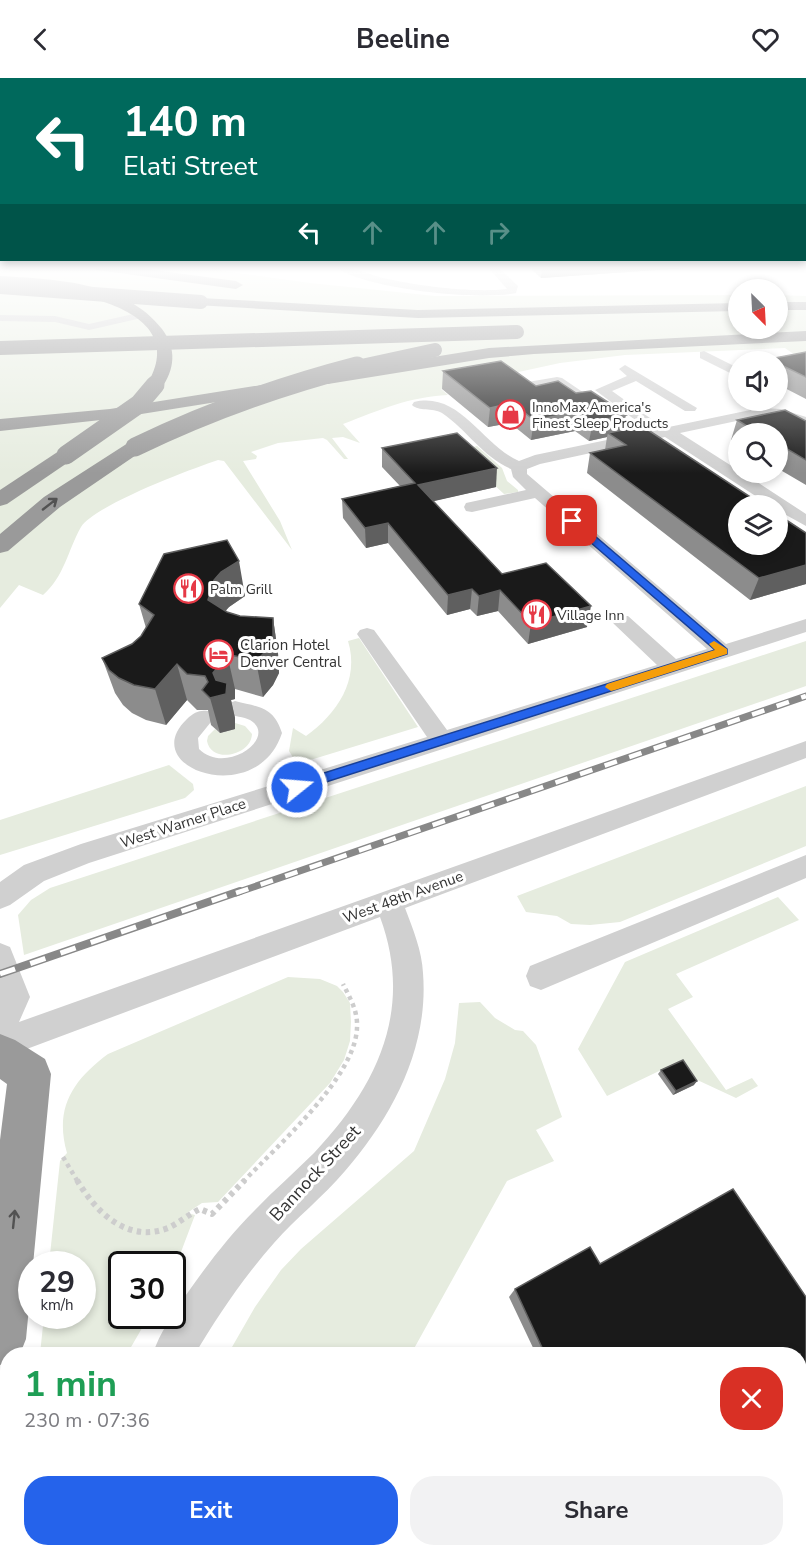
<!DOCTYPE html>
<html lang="en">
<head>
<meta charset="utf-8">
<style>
  body { margin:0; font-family:"Nunito Sans",sans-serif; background:#f2f2f3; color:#2b2b33; height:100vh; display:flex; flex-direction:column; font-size:22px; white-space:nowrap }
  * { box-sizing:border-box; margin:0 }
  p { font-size:20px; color:#7c7c81 }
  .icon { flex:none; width:33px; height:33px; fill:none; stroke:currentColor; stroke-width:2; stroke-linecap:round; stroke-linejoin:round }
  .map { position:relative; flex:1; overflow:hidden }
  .panel { position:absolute; left:0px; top:1269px; width:807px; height:210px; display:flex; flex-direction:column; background:#fff; border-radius:24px 24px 0 0; box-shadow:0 3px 9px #0003 }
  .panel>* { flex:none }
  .guide { position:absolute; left:0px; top:0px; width:807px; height:183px; box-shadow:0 3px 9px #0003; background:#00695c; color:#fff; overflow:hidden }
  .needle { width:39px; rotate:156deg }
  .buttons { position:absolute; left:728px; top:201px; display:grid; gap:12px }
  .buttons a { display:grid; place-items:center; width:60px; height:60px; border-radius:50%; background:#fff; box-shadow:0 3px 9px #0003; font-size:30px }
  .speed { position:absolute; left:18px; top:1173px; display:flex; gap:12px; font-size:30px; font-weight:700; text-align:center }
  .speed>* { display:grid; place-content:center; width:78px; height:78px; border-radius:50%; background:#fff; box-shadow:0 3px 9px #0003; line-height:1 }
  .speed small { font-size:15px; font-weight:400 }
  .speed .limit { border:3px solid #111; border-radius:9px; background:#fff; color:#111 }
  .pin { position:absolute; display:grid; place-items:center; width:51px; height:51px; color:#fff; margin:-26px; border-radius:12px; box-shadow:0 3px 9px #0006 }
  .me { position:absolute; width:66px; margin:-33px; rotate:73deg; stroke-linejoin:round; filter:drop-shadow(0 0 4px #0008) }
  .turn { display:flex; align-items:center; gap:21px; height:126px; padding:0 24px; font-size:27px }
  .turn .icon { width:78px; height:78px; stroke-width:2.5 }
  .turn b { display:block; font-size:42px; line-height:51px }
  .lanes { display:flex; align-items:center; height:57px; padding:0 24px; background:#0003; justify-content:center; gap:30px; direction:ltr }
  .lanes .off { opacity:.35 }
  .round { display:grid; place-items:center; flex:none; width:63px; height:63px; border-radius:24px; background:#f2f2f3 }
  .summary { display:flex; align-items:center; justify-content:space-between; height:102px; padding:0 24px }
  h1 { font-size:36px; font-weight:700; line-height:45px; color:#1e9e55 }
  .button { display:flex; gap:12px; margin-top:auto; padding:12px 24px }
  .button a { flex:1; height:69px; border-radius:24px; background:#2563eb; color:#fff; font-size:24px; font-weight:700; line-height:69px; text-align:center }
  .button a+a { background:#f2f2f3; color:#2b2b33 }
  header { display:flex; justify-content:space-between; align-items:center; height:78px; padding:0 24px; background:#fff; font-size:27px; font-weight:700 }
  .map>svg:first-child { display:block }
</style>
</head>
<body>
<header><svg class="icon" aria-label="back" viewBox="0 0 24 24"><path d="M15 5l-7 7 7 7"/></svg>Beeline<svg class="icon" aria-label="heart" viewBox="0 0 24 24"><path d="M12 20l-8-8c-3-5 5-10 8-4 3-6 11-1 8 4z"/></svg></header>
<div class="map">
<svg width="806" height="1479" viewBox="0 0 806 1479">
  <rect width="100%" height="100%" fill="#fff"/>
  <g fill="#e6ecdf">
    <path d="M 0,188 L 187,188 L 310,205 L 435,218 L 738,217 L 738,250 L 777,250 L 777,217 L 806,218 L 806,275 L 795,277 L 785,270 L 625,277 L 560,285 L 441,311 L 448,317 C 408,319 380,332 343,346 L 360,365 L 343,359 L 332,360 L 348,381 L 344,381 L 327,362 L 323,360 L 278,365 L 251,374 L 257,378 L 256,381 L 243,383 L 280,443 L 292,472 L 224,383 L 218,382 C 191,391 95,427 81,449 C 68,472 64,499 43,517 L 19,507 L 0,530 Z"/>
    <polygon points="477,368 502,390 507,403 518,412 518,414 504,416 457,373"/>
    <path d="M 359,560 L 418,649 L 307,683 L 294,681 L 289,673 L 293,650 L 306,658 C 337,636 360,602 348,563 Z"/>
    <polygon points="806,563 806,608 24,877 18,837 31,822 50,810"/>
    <path d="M 235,645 L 245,648 L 252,656 C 251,678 211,686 207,663 L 208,658 L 215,651 L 220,655 L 234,651 Z"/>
    <polygon points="169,687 193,706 194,712 185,720 0,777 0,742"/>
    <polygon points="806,708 806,768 620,844 590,847 571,846 557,838 526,834 517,818"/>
    <polygon points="778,819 799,842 676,896 693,919 668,931 726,1012 752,1000 758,1008 736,1020 693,1000 680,983 607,1018 578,971 625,884"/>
    <path d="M 288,899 L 320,901 L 337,908 L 343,914 L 350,925 L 351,944 L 350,963 L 344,982 L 330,1005 L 218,1124 L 202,1125 L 187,1135 L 195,1137 L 173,1195 L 172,1186 L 122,1186 L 122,1238 L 149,1238 L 127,1276 L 40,1276 L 44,1238 L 82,1238 L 82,1186 L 49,1186 L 60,1083 L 67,1075 C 54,1030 73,1002 108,976 Z"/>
    <polygon points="480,924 495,940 515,952 523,953 536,967 562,1039 536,1052 554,1083 507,1103 411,1276 228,1276 255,1229 281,1192 301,1171 414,1073 445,1001 455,965 459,925"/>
    <polygon points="291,1472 377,1472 376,1479 285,1479"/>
  </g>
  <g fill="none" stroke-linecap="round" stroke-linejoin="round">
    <g stroke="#cdcdcd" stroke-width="4.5" stroke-dasharray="4 4" stroke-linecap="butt">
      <polyline points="63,1079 78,1104"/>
      <path d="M 243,1104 C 277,1068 355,1000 357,950 C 358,933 350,920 343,906"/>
    </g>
    <path stroke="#cdcdcd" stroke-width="6" stroke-dasharray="4.5 4.5" stroke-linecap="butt" d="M 77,1102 C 95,1133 127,1166 168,1150 C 179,1145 189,1136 200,1131 L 212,1136 L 245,1102"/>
    <g fill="#d0d0d0" fill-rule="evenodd">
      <polygon points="205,188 220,188 221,189 216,192"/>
      <path d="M 334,188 C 351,187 366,196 383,200 C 418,208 473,215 507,211 L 487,188 L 497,188 L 518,208 L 516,215 C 480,223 362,211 334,188 Z"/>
      <polygon points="142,234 146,235 146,239 89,252 55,244 0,243 0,237 55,238 89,246"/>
      <polygon points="704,273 738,290 738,299 700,280 700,274"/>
      <path d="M 625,287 L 697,330 L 695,333 L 685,333 L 636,303 L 612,313 L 664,350 L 760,330 L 781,331 L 806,339 L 806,348 L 779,339 L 760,338 L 680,355 L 738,392 L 738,394 L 742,394 L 806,436 L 806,448 L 777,432 L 777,428 L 771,428 L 665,359 L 540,386 L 527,391 L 527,396 L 726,566 L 806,541 L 806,554 L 89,785 L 44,803 L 10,827 L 0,831 L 0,804 L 24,787 L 81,766 L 427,659 L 357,556 L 360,552 L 367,550 L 374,552 L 447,652 L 657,587 L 614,546 L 611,542 L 614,538 L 628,538 L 676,581 L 707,571 L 535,420 L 472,434 L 466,433 L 464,429 L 466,425 L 526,412 L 513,399 L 511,391 C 483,379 467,352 442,335 C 432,329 419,334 412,327 L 414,324 C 460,313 482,367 519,383 L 535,377 L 650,353 L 595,312 L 627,298 L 619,291 Z"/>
      <polygon points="557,299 562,300 612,334 605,338 600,337 555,307 522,313 515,309 522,305"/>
      <path d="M 235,623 C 259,629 274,629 282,655 C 257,732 135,690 187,641 C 195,633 202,631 212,634 L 215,639 L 198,660 L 199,671 C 226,698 279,659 250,642 C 244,639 234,638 227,636 L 224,631 L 227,626 Z"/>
      <path d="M 806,663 L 806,680 L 405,830 C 413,851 422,873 423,895 C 429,970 392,1039 345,1093 C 323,1119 296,1140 274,1165 C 244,1199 218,1237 195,1276 L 153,1276 C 159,1255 174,1236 186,1217 C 207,1187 229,1158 255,1132 C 274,1112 295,1094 314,1075 C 378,1007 414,931 380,839 L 0,981 L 0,865 L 10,869 L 30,919 L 19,944 Z"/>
      <polygon points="806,777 806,800 541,912 530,908 526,898 530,888"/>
      <polygon points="86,1472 132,1472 131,1479 85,1479"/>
    </g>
    <g fill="#9a9a9a" fill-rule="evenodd">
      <polygon points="91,188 124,188 236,203 243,207 236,211 97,192"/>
      <path d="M 0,198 C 55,201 126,204 162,251 C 177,271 175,291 161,311 L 149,311 L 147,307 C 198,224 50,209 0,206 Z"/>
      <polygon points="201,220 418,232 738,225 738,233 418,240 196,227 194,224 196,221"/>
      <rect x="777" y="224" width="29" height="8"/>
      <polygon points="806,253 806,263 534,276 489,280 328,306 320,301 328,296 489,270"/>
      <polygon points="280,304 286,305 289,309 286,313 110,341 0,353 0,341 110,331"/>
      <polygon points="135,363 142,365 145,369 142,373 60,429 8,473 0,475 0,456 44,419 128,365"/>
      <polygon points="66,371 73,373 76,377 73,381 7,426 0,428 0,412 59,373"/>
      <polygon points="0,956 15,962 45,981 51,996 26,1261 20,1276 8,1276 8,1284 0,1287 0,1062 7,1006 0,1001"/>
    </g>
    <defs>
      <polyline id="rail-far1" points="236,815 806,618"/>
      <polyline id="rail" points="0,896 240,813"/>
    </defs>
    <use href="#rail-far1" stroke="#888" stroke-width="7"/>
    <use href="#rail" stroke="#888" stroke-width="8"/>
    <use href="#rail-far1" stroke="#fff" stroke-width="4.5" stroke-dasharray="13" stroke-linecap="butt"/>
    <use href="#rail" stroke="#fff" stroke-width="5" stroke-dasharray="16" stroke-linecap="butt"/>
    <g stroke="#9a9a9a" stroke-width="14">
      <polyline points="0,209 201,224"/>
      <polyline points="0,270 517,254"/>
      <polyline points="352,290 435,272"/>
    </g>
    <g stroke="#9a9a9a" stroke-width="19">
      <path d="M 135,369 C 207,334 280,308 357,288"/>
      <polyline points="66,377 139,326 155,307"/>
    </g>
  </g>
  <g fill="#8c8c8c">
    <polygon points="528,188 714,188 541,200"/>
    <polygon points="806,274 806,321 777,306 777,284 768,284 769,281"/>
    <polygon points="443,293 536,308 576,315 617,331 623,352 806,455 806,506 750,522 587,395 590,375 605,372 607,359 589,363 575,353 531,362 510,345 488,349 442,311"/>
    <polygon points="737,342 806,343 806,407 777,390 777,356 738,356 738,366 731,362"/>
    <polygon points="382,370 496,409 433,423 502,496 587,549 528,566 498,533 477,538 470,531 447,537 388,465 366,470 343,440 342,421 400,408 382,389"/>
    <polygon points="245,518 229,529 225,533 240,538 273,540 278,575 279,595 273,607 263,619 235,611 235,621 231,622 235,640 235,651 220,655 211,647 208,632 197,632 187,622 166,647 146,642 132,635 123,627 115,615 102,580 132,566 141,558 146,550 139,526"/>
    <polygon points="661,992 694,1007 673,1017 658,996"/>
    <polygon points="733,1111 806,1219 806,1479 557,1479 569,1472 800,1472 800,1276 536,1276 509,1219 515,1211 590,1169 600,1186"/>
  </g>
  <g fill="#5f5f5f">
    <polygon points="542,188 714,188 541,200"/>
    <polygon points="512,325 510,345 488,349 490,330"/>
    <polygon points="616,330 617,330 615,339 626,337 622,356 608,355 607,359 589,363 593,344"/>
    <polygon points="578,334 575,353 531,362 534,342"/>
    <polygon points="497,390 496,409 417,427 418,407"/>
    <polygon points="388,445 388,465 366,470 365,450"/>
    <polygon points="239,483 245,518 229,529 222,537 208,522 214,502 221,494"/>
    <polygon points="806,487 806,506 750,522 759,500"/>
    <polygon points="472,511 470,531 447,537 448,517"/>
    <polygon points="500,512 498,533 477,538 479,518"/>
    <polygon points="591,528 587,549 528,566 531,545"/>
    <polygon points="273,540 278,575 279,595 273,607 263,619 256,583"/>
    <polygon points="227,576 235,611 235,621 231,622 235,640 235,651 220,655 210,620 213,595"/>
    <polygon points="177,586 187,622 166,647 155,611"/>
    <polygon points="697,1003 694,1007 673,1017 676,1013"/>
  </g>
  <g fill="#1a1a1a" stroke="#5f5f5f" stroke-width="1.5">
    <polygon points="806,274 806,299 777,285 777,284 774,284 769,281"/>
    <polygon points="501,283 536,308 558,303 576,315 591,313 617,330 616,330 626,337 593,344 578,334 534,342 512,325 490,330 443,293"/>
    <polygon points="785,332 806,343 806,382 777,365 777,356 760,356 737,342"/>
    <polygon points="642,348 764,428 738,428 738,466 777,466 777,436 806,455 806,487 759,500 590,375 626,367 608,355"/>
    <polygon points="457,355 497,390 418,407 502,496 546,485 591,528 531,545 500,512 479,518 472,511 448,517 388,445 365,450 342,421 415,405 382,370"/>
    <polygon points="227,462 239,483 221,494 214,502 208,522 227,534 240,538 273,540 273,560 267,572 256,583 227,576 227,586 218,589 213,595 216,602 227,605 226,616 210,620 202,612 208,604 205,598 187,596 177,586 155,611 134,607 119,600 109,592 102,580 132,566 141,558 154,537 139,526 164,476"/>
    <polygon points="683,982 697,1003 676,1013 661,992"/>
    <polygon points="733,1111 806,1219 806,1479 578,1479 589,1472 800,1472 800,1276 545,1276 515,1211 590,1169 600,1186"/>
  </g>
  <defs><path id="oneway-shaft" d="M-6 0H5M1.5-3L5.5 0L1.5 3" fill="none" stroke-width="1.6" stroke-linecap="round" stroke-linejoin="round" transform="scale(1.5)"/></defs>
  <g stroke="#525252">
    <use href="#oneway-shaft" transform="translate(50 426) rotate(-38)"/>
    <use href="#oneway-shaft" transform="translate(14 1141) rotate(-84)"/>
  </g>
  <linearGradient id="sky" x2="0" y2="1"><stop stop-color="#9ec6ea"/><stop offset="0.48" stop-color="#fff"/><stop offset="1" stop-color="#fff" stop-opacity="0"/></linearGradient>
  <rect width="806" height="395" fill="url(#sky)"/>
  <polygon fill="#2563eb" stroke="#184099" stroke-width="1.5" points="568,441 575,441 727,571 727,576 301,712 292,712 290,709 292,705 715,572 568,445"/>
  <polygon fill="#f59e0b" points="714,563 727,571 727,576 615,612 611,613 605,609 607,606 715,572 709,566"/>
  <defs>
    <symbol id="shop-ring" viewBox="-11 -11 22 22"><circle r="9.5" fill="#fff" stroke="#e63946" stroke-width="1.5"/><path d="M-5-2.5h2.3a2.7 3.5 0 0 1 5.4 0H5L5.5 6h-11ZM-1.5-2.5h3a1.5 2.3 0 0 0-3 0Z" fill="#e63946"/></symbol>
    <symbol id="restaurant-ring" viewBox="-11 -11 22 22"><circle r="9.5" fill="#fff" stroke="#e63946" stroke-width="1.5"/><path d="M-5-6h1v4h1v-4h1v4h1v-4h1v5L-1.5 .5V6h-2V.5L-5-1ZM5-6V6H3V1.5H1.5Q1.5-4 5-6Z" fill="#e63946"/></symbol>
    <symbol id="hotel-ring" viewBox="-11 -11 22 22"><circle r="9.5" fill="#fff" stroke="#e63946" stroke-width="1.5"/><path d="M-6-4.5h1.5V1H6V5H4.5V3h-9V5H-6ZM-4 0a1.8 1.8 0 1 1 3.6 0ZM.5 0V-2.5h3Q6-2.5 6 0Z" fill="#e63946"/></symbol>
  </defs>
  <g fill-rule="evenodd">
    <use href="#shop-ring" x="494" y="320" width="33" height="33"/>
    <use href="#restaurant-ring" x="172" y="494" width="33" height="33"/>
    <use href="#restaurant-ring" x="520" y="520" width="33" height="33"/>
    <use href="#hotel-ring" x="202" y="560" width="33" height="33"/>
  </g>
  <g text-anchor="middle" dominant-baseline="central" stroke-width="6" stroke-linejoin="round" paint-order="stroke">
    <g font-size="14" fill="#333" stroke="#fff" text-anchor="start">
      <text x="532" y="329">InnoMax America's<tspan x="532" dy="16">Finest Sleep Products</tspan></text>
      <text x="210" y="511">Palm Grill</text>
      <text x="557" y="537">Village Inn</text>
    </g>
    <g font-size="15" fill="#333" stroke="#fff" text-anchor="start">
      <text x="240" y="567">Clarion Hotel<tspan x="240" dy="17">Denver Central</tspan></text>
    </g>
    <g font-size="15" fill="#333" stroke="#fff">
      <text transform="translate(183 745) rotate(-18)">West Warner Place</text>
      <text transform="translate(403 819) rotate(-20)">West 48th Avenue</text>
    </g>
    <g font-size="18" fill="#333" stroke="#fff">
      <text transform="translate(315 1095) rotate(-47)">Bannock Street</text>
    </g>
  </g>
</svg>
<div class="buttons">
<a><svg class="needle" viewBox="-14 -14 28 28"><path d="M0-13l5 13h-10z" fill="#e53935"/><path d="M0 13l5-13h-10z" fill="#7c7c81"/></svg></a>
<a><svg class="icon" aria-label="sound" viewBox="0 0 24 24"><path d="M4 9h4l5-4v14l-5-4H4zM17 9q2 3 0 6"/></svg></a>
<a><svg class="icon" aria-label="search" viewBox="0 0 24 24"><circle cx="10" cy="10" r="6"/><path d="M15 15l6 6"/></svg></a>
<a><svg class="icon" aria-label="layers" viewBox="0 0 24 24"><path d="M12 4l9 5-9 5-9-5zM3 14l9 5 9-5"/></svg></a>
</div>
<div class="speed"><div>29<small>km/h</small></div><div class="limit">30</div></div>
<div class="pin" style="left:572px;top:443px;background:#d93025"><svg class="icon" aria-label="arrive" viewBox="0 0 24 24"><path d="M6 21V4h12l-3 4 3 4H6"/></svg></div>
<svg class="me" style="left:297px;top:709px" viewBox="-20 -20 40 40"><circle r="17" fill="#2563eb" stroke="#fff" stroke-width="3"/><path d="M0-11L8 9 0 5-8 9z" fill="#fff"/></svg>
<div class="guide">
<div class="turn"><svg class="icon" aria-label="left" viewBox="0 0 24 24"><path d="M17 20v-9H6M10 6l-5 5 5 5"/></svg><div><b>140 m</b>Elati Street</div></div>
<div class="lanes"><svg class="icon" aria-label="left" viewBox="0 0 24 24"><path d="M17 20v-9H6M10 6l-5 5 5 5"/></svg><svg class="icon off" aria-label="ahead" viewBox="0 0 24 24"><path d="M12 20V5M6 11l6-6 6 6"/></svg><svg class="icon off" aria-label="ahead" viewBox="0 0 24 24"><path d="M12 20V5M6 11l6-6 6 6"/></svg><svg class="icon off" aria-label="right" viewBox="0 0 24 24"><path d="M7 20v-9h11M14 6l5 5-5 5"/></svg></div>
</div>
<section class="panel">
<div class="summary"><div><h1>1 min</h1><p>230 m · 07:36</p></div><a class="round" style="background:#d93025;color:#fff"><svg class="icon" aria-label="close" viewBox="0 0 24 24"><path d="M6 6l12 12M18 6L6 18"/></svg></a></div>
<div class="button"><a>Exit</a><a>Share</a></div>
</section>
</div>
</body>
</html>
